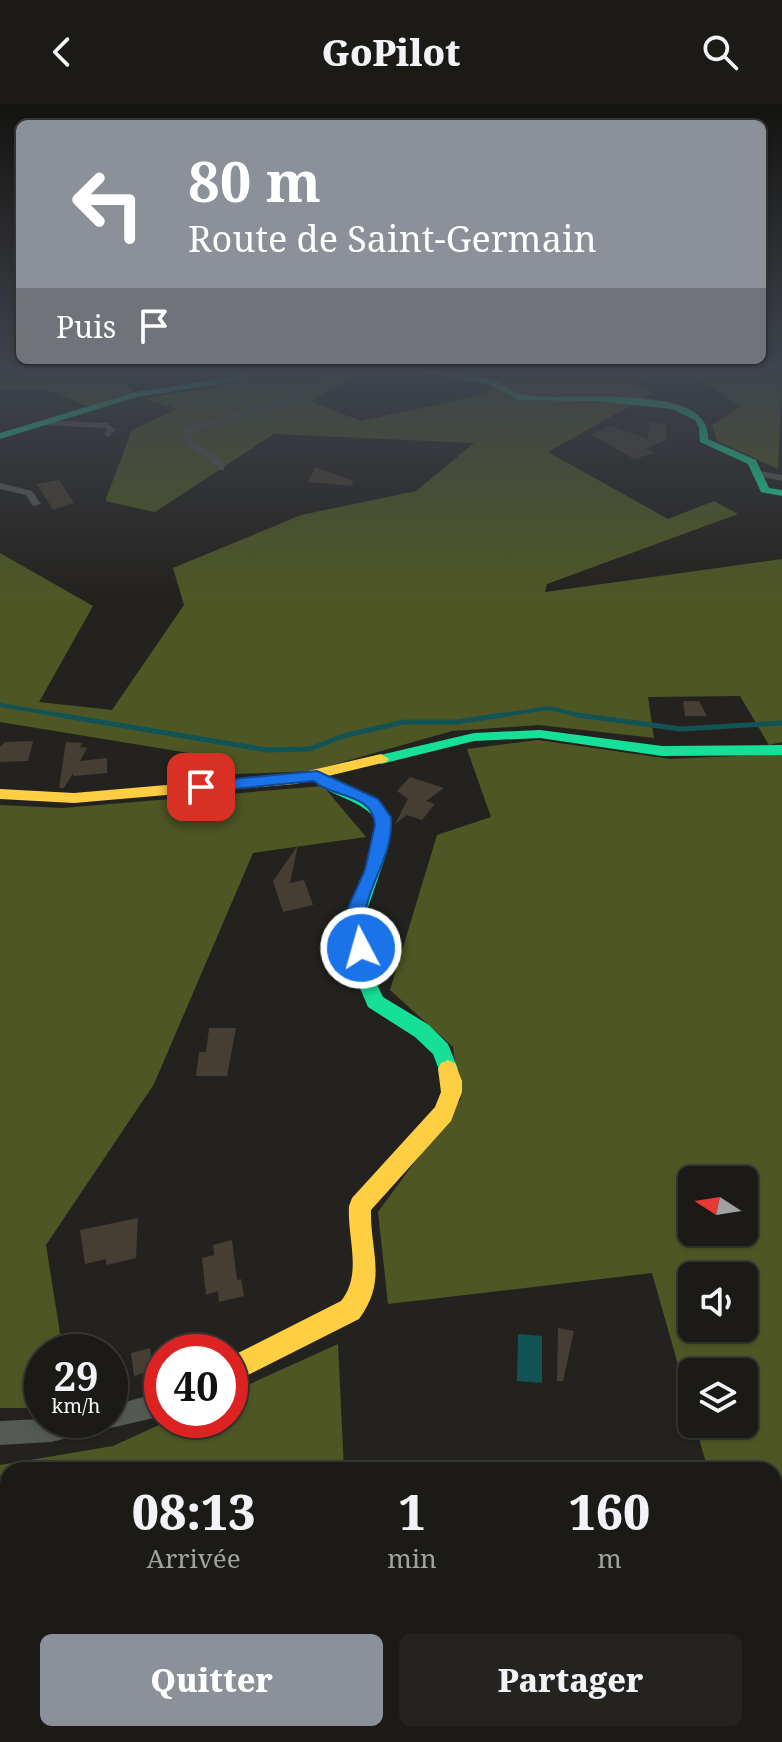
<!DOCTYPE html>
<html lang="fr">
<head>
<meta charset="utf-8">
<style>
  body { margin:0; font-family:"Noto Serif",serif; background:#242320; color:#f1f3f6; height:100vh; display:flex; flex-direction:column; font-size:30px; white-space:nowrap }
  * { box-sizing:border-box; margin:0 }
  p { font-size:26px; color:#a0a1a1 }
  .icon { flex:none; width:44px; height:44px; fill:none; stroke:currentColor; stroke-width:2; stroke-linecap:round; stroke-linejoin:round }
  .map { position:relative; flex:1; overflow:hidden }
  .drawer { position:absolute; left:0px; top:1358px; width:782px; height:280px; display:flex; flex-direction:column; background:#1b1a17; border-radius:24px 24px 0 0; box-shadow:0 2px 6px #0004,0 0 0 2px #393836 }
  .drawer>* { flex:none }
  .guide { position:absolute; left:16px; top:16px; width:750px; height:244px; border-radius:12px; box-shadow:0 2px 6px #0004,0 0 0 2px #393836; background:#8c9099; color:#fff; overflow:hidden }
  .needle { width:52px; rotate:282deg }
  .controls { position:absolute; left:678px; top:1062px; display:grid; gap:16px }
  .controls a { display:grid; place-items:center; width:80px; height:80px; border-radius:12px; background:#1b1a17; box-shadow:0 2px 6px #0004,0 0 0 2px #393836; font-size:40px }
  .speed { position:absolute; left:24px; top:1230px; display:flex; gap:16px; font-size:40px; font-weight:700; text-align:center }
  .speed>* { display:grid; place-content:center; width:104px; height:104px; border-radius:50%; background:#1b1a17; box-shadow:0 2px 6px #0004,0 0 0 2px #393836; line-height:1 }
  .speed small { font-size:20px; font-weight:400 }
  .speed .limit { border:12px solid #d22; background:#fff; color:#111 }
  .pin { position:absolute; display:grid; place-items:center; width:68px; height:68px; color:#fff; margin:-34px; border-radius:16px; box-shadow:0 4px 12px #0006 }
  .me { position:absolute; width:88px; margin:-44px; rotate:354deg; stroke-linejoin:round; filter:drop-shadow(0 0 6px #0008) }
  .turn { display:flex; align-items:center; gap:28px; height:168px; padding:0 40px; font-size:36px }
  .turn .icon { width:104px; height:104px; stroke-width:2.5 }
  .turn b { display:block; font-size:56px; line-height:68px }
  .then { display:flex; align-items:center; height:76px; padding:0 40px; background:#0003; gap:16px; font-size:30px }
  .eta { display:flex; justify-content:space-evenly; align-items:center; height:136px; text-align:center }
  .eta b { font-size:48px; font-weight:800; line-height:56px }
  .button { display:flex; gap:16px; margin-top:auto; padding:16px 40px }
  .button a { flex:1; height:92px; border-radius:12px; background:#8c9099; color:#fff; font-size:32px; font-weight:800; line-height:92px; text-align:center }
  .button a+a { background:#242320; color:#f1f3f6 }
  header { display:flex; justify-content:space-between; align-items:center; height:104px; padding:0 40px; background:#1b1a17; font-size:36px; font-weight:800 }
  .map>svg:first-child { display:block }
</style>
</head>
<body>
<header><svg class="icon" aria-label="back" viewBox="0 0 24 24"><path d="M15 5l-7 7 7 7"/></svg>GoPilot<svg class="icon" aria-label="search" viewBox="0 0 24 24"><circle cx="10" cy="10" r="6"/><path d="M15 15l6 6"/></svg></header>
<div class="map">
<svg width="782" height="1638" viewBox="0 0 782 1638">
  <rect width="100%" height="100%" fill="#24221f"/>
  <g fill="#4e5724" fill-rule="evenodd">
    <polygon points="0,265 108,265 134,288 89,303 50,286 0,286"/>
    <polygon points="262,265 364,265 356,273 310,297 361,317 487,290 503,265 650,265 636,283 655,288 548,348 668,415 714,397 738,410 547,480 545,488 782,455 782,638 769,641 740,592 648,593 654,634 539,621 452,627 311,667 216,671 201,651 0,618 0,449 93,502 39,598 112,606 184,501 173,464 301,411 416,387 474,339 274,330 155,408 105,397 132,326 177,305 142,294 233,280"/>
    <polygon points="663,265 782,265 778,365 717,337 712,321 741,302 694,272"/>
    <path d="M 538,636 L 670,655 L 782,650 L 782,1638 L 480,1638 L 487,1630 L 774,1630 L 774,1366 L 708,1366 L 695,1320 L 744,1320 L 744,1268 L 692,1268 L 692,1310 L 652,1169 L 388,1200 L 378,1108 L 461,995 L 453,943 L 390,886 L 437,731 L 491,713 L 467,645 ZM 692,1076 L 744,1076 L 744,1128 L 692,1128 ZM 692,1172 L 744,1172 L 744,1224 L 692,1224 Z"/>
    <polygon points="323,682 366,733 253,749 154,980 46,1141 63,1248 42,1248 42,1304 0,1304 0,701 63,704"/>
    <polygon points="338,1240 344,1366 8,1366 8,1630 323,1630 326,1638 0,1638 0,1361 113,1342 170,1316 230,1316 230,1289"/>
  </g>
  <polygon fill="#125456" points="518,1230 542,1232 542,1279 517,1277"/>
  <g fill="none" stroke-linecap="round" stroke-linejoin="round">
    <g stroke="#125456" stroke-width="4">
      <polyline points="0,601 71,613"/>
      <polyline points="490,613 548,604 587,613"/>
    </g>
    <g stroke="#125456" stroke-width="5">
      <polyline points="59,611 267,646 310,645 343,632 404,618 456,618 503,611"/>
      <polyline points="578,611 681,625 782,619"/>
    </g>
  </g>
  <g fill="#453e33">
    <polygon points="649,318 666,320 666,336 646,345 655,349 634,355 591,330 611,322 648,335"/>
    <polygon points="315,363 353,377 352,382 308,378"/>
    <polygon points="59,376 74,399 53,406 37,380"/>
    <polygon points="683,597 699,597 707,612 685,612"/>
    <polygon points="33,637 28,657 0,658 0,643 5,638"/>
    <polygon points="66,638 82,639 80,643 87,644 80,657 107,654 107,669 73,672 73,669 64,684 59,684"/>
    <polygon points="410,673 444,684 426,697 435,700 422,716 407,711 395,720 408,695 397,687"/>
    <polygon points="298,741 290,779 304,776 313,801 283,808 273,777"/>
    <polygon points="209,924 236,924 227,972 196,972 199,948 206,948"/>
    <polygon points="138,1114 136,1154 106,1161 106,1155 85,1160 80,1126"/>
    <polygon points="232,1136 237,1176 241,1175 244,1192 219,1198 218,1187 206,1191 202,1154 214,1151 213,1141"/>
    <polygon points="558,1224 574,1227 563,1277 557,1277"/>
    <polygon points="150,1244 153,1266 134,1272 131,1249"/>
  </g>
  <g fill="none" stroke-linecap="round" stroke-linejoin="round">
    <g fill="#555954" fill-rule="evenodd">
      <polygon points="351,265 362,265 289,299 192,327 193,338 225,359 224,366 218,366 217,362 185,339 185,324 283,295"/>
      <polygon points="42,316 107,319 116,326 108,333 104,330 107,326 105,324 39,321 38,319"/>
      <polygon points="755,366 782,371 782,377 752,371 752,367"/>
      <polygon points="0,379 32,387 41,400 33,402 26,391 0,385"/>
      <polygon points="162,1288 162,1312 51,1338 0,1341 0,1317 42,1315 110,1316 110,1302"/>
    </g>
    <g fill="#16e098" fill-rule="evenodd">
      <polygon points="247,265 258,265 237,277 137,293 0,335 0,329 136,288 232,273"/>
      <path d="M 407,265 C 435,265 466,269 492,276 C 502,279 510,287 520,290 C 556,300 712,274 708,335 L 756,356 L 769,384 L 782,386 L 782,392 L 761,388 L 748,360 L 700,338 L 699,324 L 695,316 L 672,305 L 596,297 L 519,296 L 490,281 Z"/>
      <polygon points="540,626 662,642 782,641 782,651 662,652 540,634 474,637 381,660 373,655 376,652 474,629"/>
      <path d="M 317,667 L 373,694 L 391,713 L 387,748 L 364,815 L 372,870 L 383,893 L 429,921 L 448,940 L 458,965 L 455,971 L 448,974 L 441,971 L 433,950 L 415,933 L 368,903 L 354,870 L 346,815 L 371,748 L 375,714 C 357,693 327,693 309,672 Z"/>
    </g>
    <g fill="#ffcf43" fill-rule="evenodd">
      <polygon points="381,650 389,655 386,658 295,680 74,699 0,695 0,685 74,689 295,670"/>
      <path d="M 448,956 L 455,959 L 462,977 L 462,988 L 451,1017 L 371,1106 C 370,1148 388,1176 359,1215 L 230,1280 L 230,1253 L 341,1197 C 363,1170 347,1134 349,1102 L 352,1094 L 435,1003 L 441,988 L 438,965 L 441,959 Z"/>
    </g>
  </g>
  <linearGradient id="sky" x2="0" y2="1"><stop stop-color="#141311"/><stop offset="0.54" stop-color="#3f444d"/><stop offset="1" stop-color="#3f444d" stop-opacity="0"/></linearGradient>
  <rect width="782" height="495" fill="url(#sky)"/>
  <path fill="#1a73e8" stroke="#114b97" stroke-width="2" d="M 317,667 L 378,695 L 391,713 C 394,750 367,782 365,812 C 364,822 368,834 370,844 L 361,851 L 352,844 L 346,815 L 348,804 L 365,766 L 375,721 C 373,688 331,694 314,677 L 201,688 L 193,683 L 201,678 Z"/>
</svg>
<div class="controls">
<a><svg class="needle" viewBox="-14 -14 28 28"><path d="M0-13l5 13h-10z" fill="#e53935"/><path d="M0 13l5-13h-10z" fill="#a0a1a1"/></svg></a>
<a><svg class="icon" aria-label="sound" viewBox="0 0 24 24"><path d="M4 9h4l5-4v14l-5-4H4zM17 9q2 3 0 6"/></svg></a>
<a><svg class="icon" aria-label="layers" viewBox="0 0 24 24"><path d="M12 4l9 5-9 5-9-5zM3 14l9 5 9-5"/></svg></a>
</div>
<div class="speed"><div>29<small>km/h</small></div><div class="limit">40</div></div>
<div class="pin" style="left:201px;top:683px;background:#d93025"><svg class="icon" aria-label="arrive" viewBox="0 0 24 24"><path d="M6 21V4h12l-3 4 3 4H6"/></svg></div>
<svg class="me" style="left:361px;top:844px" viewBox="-20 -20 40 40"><circle r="17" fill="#1a73e8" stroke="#fff" stroke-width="3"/><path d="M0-11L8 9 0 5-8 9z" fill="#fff"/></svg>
<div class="guide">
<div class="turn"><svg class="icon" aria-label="left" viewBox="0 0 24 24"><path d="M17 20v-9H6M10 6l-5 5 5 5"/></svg><div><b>80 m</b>Route de Saint-Germain</div></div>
<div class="then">Puis<svg class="icon" aria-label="arrive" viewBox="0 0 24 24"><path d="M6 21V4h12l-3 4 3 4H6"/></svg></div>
</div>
<section class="drawer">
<div class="eta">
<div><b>08:13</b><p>Arrivée</p></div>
<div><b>1</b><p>min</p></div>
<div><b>160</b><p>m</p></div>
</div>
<div class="button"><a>Quitter</a><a>Partager</a></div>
</section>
</div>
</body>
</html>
